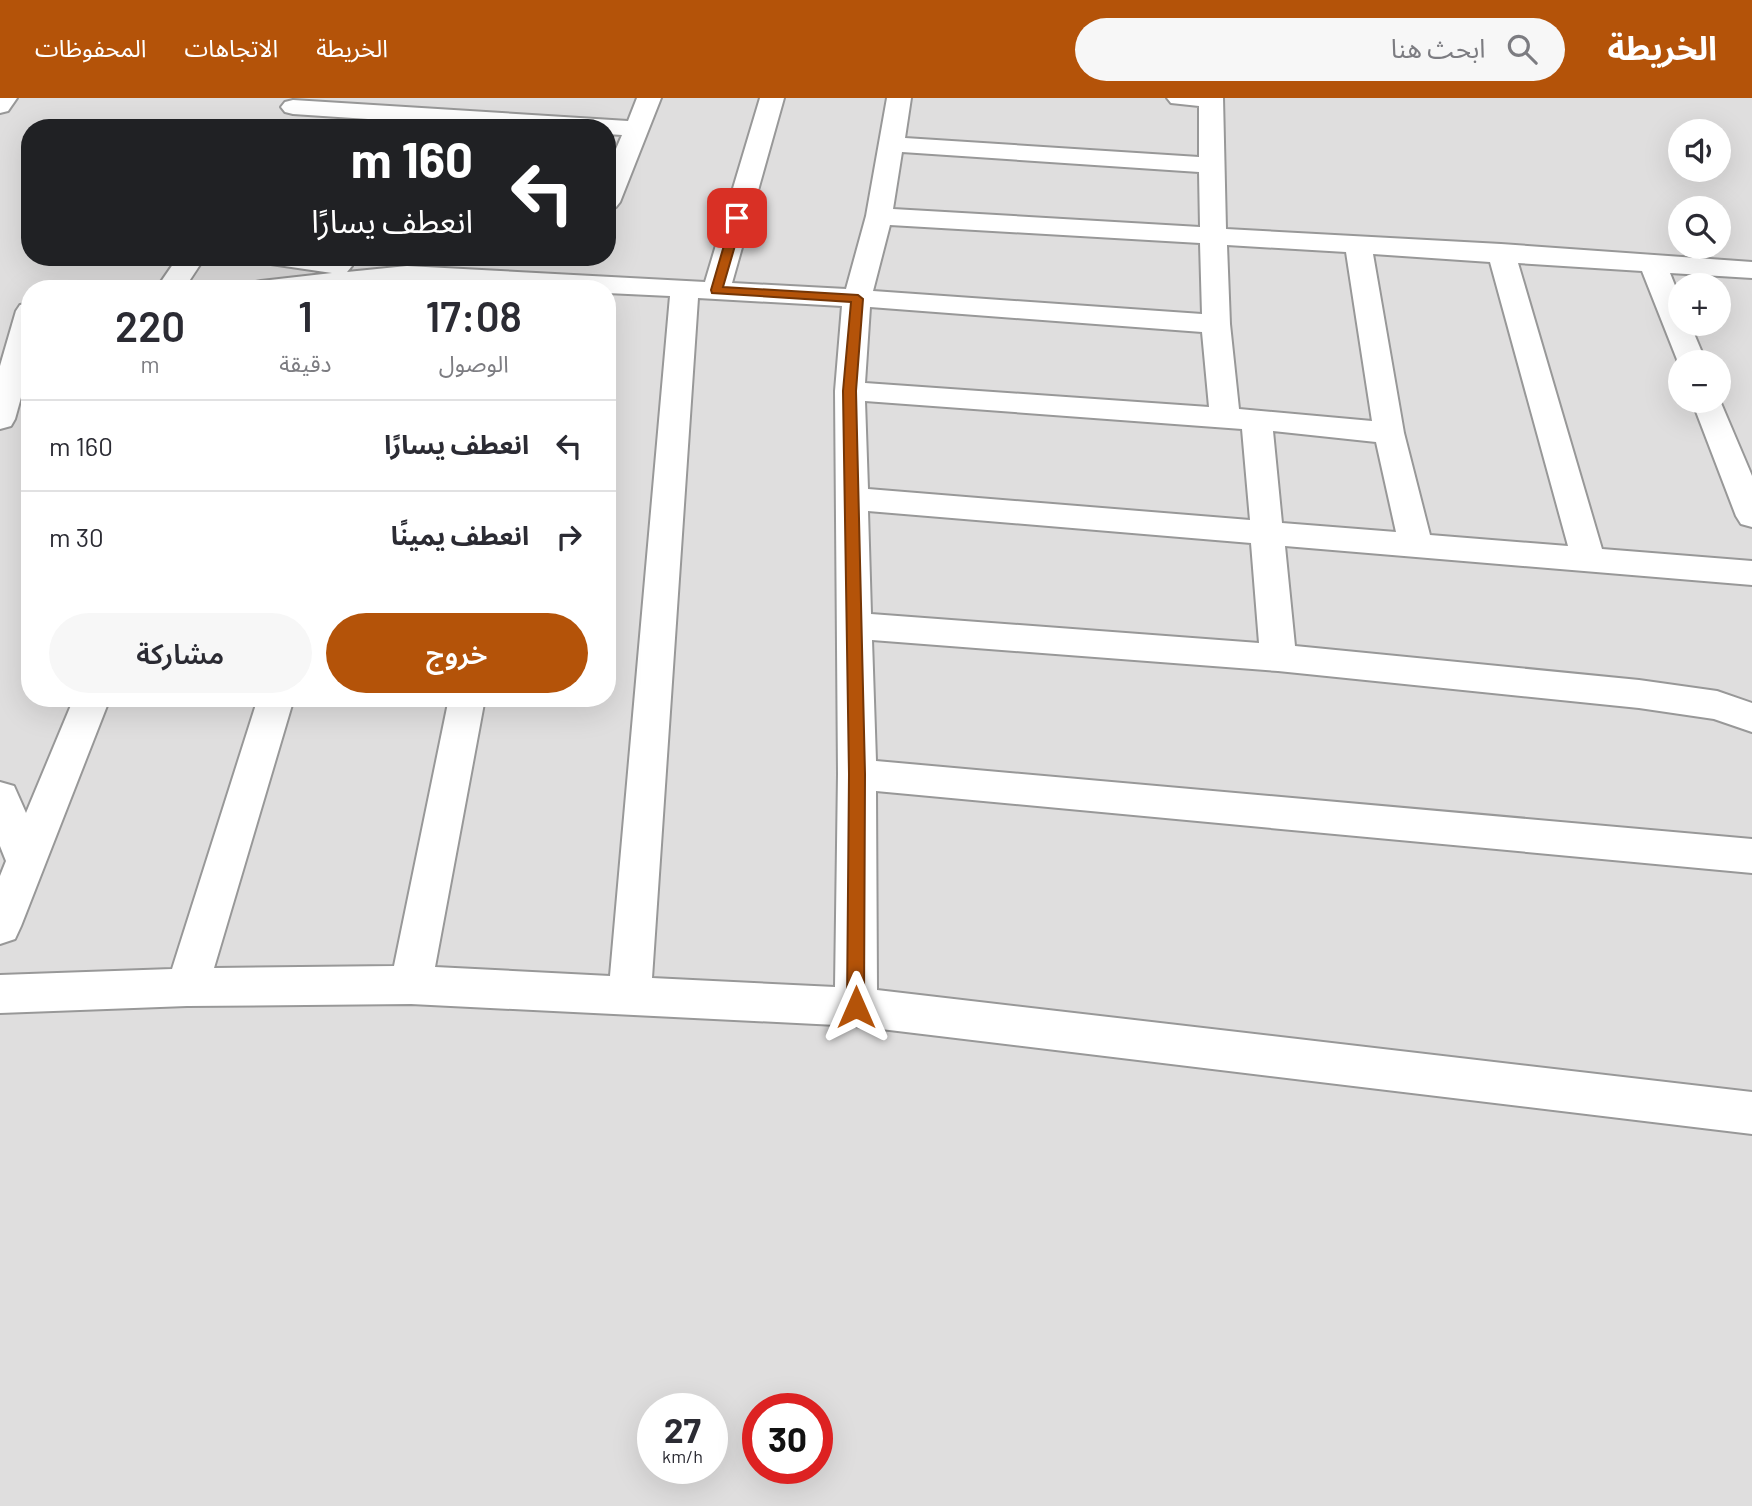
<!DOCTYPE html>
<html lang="ar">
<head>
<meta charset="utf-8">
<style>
  body { margin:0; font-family:Barlow,"Noto Sans Arabic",sans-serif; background:#f7f7f7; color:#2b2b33; direction:rtl; height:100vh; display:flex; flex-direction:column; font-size:26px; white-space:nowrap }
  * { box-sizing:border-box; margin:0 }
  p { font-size:23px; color:#7c7c81 }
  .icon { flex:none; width:38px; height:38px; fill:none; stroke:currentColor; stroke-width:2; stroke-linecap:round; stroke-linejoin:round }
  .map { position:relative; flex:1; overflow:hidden; direction:ltr }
  .details { position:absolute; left:21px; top:182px; width:595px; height:427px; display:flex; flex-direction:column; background:#fff; border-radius:28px; box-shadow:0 7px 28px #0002; direction:rtl }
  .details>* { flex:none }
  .banner { position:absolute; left:21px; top:21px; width:595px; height:147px; border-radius:28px; box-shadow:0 7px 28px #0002; direction:rtl; background:#202124; color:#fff; overflow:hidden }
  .fabs { position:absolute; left:1668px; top:21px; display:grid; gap:14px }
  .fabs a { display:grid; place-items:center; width:63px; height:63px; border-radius:50%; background:#fff; box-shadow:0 7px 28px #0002; font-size:35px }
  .speed { position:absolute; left:637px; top:1295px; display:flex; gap:14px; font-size:35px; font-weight:700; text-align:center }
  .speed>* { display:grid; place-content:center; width:91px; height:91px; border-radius:50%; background:#fff; box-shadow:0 7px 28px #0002; line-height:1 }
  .speed small { font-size:18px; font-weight:400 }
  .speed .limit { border:10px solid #d22; background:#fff; color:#111 }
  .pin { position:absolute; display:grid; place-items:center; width:60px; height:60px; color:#fff; margin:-30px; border-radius:14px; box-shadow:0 4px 10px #0006 }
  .me { position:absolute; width:77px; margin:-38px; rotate:0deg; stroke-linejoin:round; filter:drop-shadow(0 0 5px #0008) }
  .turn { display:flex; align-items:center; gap:24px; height:147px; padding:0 28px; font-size:32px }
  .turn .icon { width:91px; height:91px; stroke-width:2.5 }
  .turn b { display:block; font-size:49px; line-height:60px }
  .eta { display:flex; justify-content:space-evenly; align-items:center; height:119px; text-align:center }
  .eta b { font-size:42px; font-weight:600; line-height:49px }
  .action { display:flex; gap:14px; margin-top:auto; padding:14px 28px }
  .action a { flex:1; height:80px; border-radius:42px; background:#b45309; color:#fff; font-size:28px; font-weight:600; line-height:80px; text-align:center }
  .action a+a { background:#f7f7f7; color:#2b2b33 }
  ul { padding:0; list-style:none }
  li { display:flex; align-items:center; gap:21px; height:91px; padding:0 28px; border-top:2px solid #e1e1e2 }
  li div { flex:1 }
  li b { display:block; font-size:26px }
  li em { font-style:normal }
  header { display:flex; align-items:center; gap:42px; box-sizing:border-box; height:98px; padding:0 35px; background:#b45309; color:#fff }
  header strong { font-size:33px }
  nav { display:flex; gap:38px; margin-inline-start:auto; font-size:24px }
  .search { width:490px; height:63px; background:#f7f7f7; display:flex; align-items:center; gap:18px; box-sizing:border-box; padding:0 24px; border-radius:38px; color:#7c7c81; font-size:26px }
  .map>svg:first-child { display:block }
</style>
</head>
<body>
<header>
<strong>الخريطة</strong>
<div class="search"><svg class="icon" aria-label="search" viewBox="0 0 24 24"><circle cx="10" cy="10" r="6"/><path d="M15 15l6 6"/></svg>ابحث هنا</div>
<nav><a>الخريطة</a><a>الاتجاهات</a><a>المحفوظات</a></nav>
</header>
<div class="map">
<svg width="1752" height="1408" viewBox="0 0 1752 1408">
  <rect width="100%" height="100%" fill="#f1e8e8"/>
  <path fill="#dfdede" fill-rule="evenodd" d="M 0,0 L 1752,0 L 1752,1408 L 0,1408 ZM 30,30 L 607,30 L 607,159 L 30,159 ZM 1680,33 L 1718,33 L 1718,72 L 1680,72 ZM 1680,110 L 1718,110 L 1718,149 L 1680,149 ZM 1680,187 L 1718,187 L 1718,226 L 1680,226 ZM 30,191 L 607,191 L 607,600 L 30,600 ZM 1680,264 L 1718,264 L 1718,303 L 1680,303 ZM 653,1311 L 712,1311 L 712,1370 L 653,1370 ZM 758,1311 L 817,1311 L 817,1370 L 758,1370 Z"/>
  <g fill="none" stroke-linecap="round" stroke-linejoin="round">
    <defs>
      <g id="street">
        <polygon points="0,0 17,0 8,13 0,15"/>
        <polygon points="637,0 661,0 620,104 616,109 607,112 607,72 622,37 607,36 607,30 503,30 293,16 285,14 281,9 285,4 293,2 628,23"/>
        <path d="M 760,0 L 784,0 L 732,185 L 846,191 L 866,118 L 887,0 L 911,0 L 905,40 L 1199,59 L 1199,8 L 1171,5 L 1167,0 L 1223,0 L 1226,131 L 1501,146 L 1752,164 L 1752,180 L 1670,175 L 1680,200 L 1680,226 L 1690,226 L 1706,264 L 1680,264 L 1680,269 L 1642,173 L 1518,165 L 1602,451 L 1752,463 L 1752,487 L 1285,448 L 1295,548 L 1639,582 L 1717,593 L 1752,605 L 1752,634 L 1714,621 L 1639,610 L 1278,573 L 872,542 L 876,663 L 1752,741 L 1752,775 L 876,693 L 877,892 L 1752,994 L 1752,1036 L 856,928 L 411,906 L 187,908 L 0,915 L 0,877 L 172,871 L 258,600 L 294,600 L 214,870 L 394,868 L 449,600 L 485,600 L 435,869 L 610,878 L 670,198 L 607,195 L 607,191 L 529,191 L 407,184 L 344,191 L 247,191 L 251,185 L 261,183 L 332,175 L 264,165 L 261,159 L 338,160 L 348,162 L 352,168 L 347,174 L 407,168 L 705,184 ZM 902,54 L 1199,74 L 1200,129 L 893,111 ZM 890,127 L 1200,145 L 1202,216 L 873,193 ZM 1227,147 L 1346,154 L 1372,323 L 1239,311 L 1230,226 ZM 1373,156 L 1490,164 L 1568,448 L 1430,437 L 1404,335 ZM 698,200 L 842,208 L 835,293 L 838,676 L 835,889 L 652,880 ZM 870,209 L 1202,234 L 1209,309 L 865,285 ZM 865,303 L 1242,331 L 1250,422 L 868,391 ZM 1273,333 L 1376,344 L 1396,434 L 1282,425 ZM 868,413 L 1251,445 L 1259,545 L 871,516 Z"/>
        <polygon points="178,159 205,159 184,191 156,191"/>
        <polygon points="30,205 30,267 15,321 11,328 0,331 0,268 16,213 20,207"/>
        <polygon points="1718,298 1752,378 1752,429 1741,426 1736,418 1692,303 1718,303"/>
        <polygon points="74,600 110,600 21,828 15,841 0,846 0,778 6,763 0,748 0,684 14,688 26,715"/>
      </g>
    </defs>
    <use href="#street" stroke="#989898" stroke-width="4"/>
    <use href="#street" fill="#fff" fill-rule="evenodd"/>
  </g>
  <polygon fill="#b45309" stroke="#753606" stroke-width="2" points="737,117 743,120 723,189 858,197 863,201 856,293 865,676 864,909 862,914 856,917 849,914 847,909 849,676 843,293 851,204 712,195 711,192 732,120"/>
</svg>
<div class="fabs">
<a><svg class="icon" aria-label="sound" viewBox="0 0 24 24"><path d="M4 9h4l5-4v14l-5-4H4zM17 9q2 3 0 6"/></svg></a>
<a><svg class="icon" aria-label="search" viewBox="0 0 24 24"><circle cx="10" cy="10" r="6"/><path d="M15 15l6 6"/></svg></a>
<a>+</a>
<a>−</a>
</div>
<div class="speed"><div>27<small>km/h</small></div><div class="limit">30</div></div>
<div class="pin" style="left:737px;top:120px;background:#d93025"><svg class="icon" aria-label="arrive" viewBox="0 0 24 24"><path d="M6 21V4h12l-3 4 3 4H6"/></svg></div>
<svg class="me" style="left:856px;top:909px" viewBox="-20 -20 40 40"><path d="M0-17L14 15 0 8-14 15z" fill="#b45309" stroke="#fff" stroke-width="4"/></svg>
<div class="banner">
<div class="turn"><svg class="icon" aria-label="left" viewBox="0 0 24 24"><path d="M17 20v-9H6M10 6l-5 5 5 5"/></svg><div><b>160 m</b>انعطف يسارًا</div></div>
</div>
<section class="details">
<div class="eta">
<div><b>17:08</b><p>الوصول</p></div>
<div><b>1</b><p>دقيقة</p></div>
<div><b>220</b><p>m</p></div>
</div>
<ul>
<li><svg class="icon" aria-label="left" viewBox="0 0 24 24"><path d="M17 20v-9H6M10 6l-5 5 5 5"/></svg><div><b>انعطف يسارًا</b></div><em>160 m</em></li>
<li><svg class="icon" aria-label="right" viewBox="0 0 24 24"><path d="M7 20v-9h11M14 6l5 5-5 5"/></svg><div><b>انعطف يمينًا</b></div><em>30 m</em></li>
</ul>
<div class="action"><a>خروج</a><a>مشاركة</a></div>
</section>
</div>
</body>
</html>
